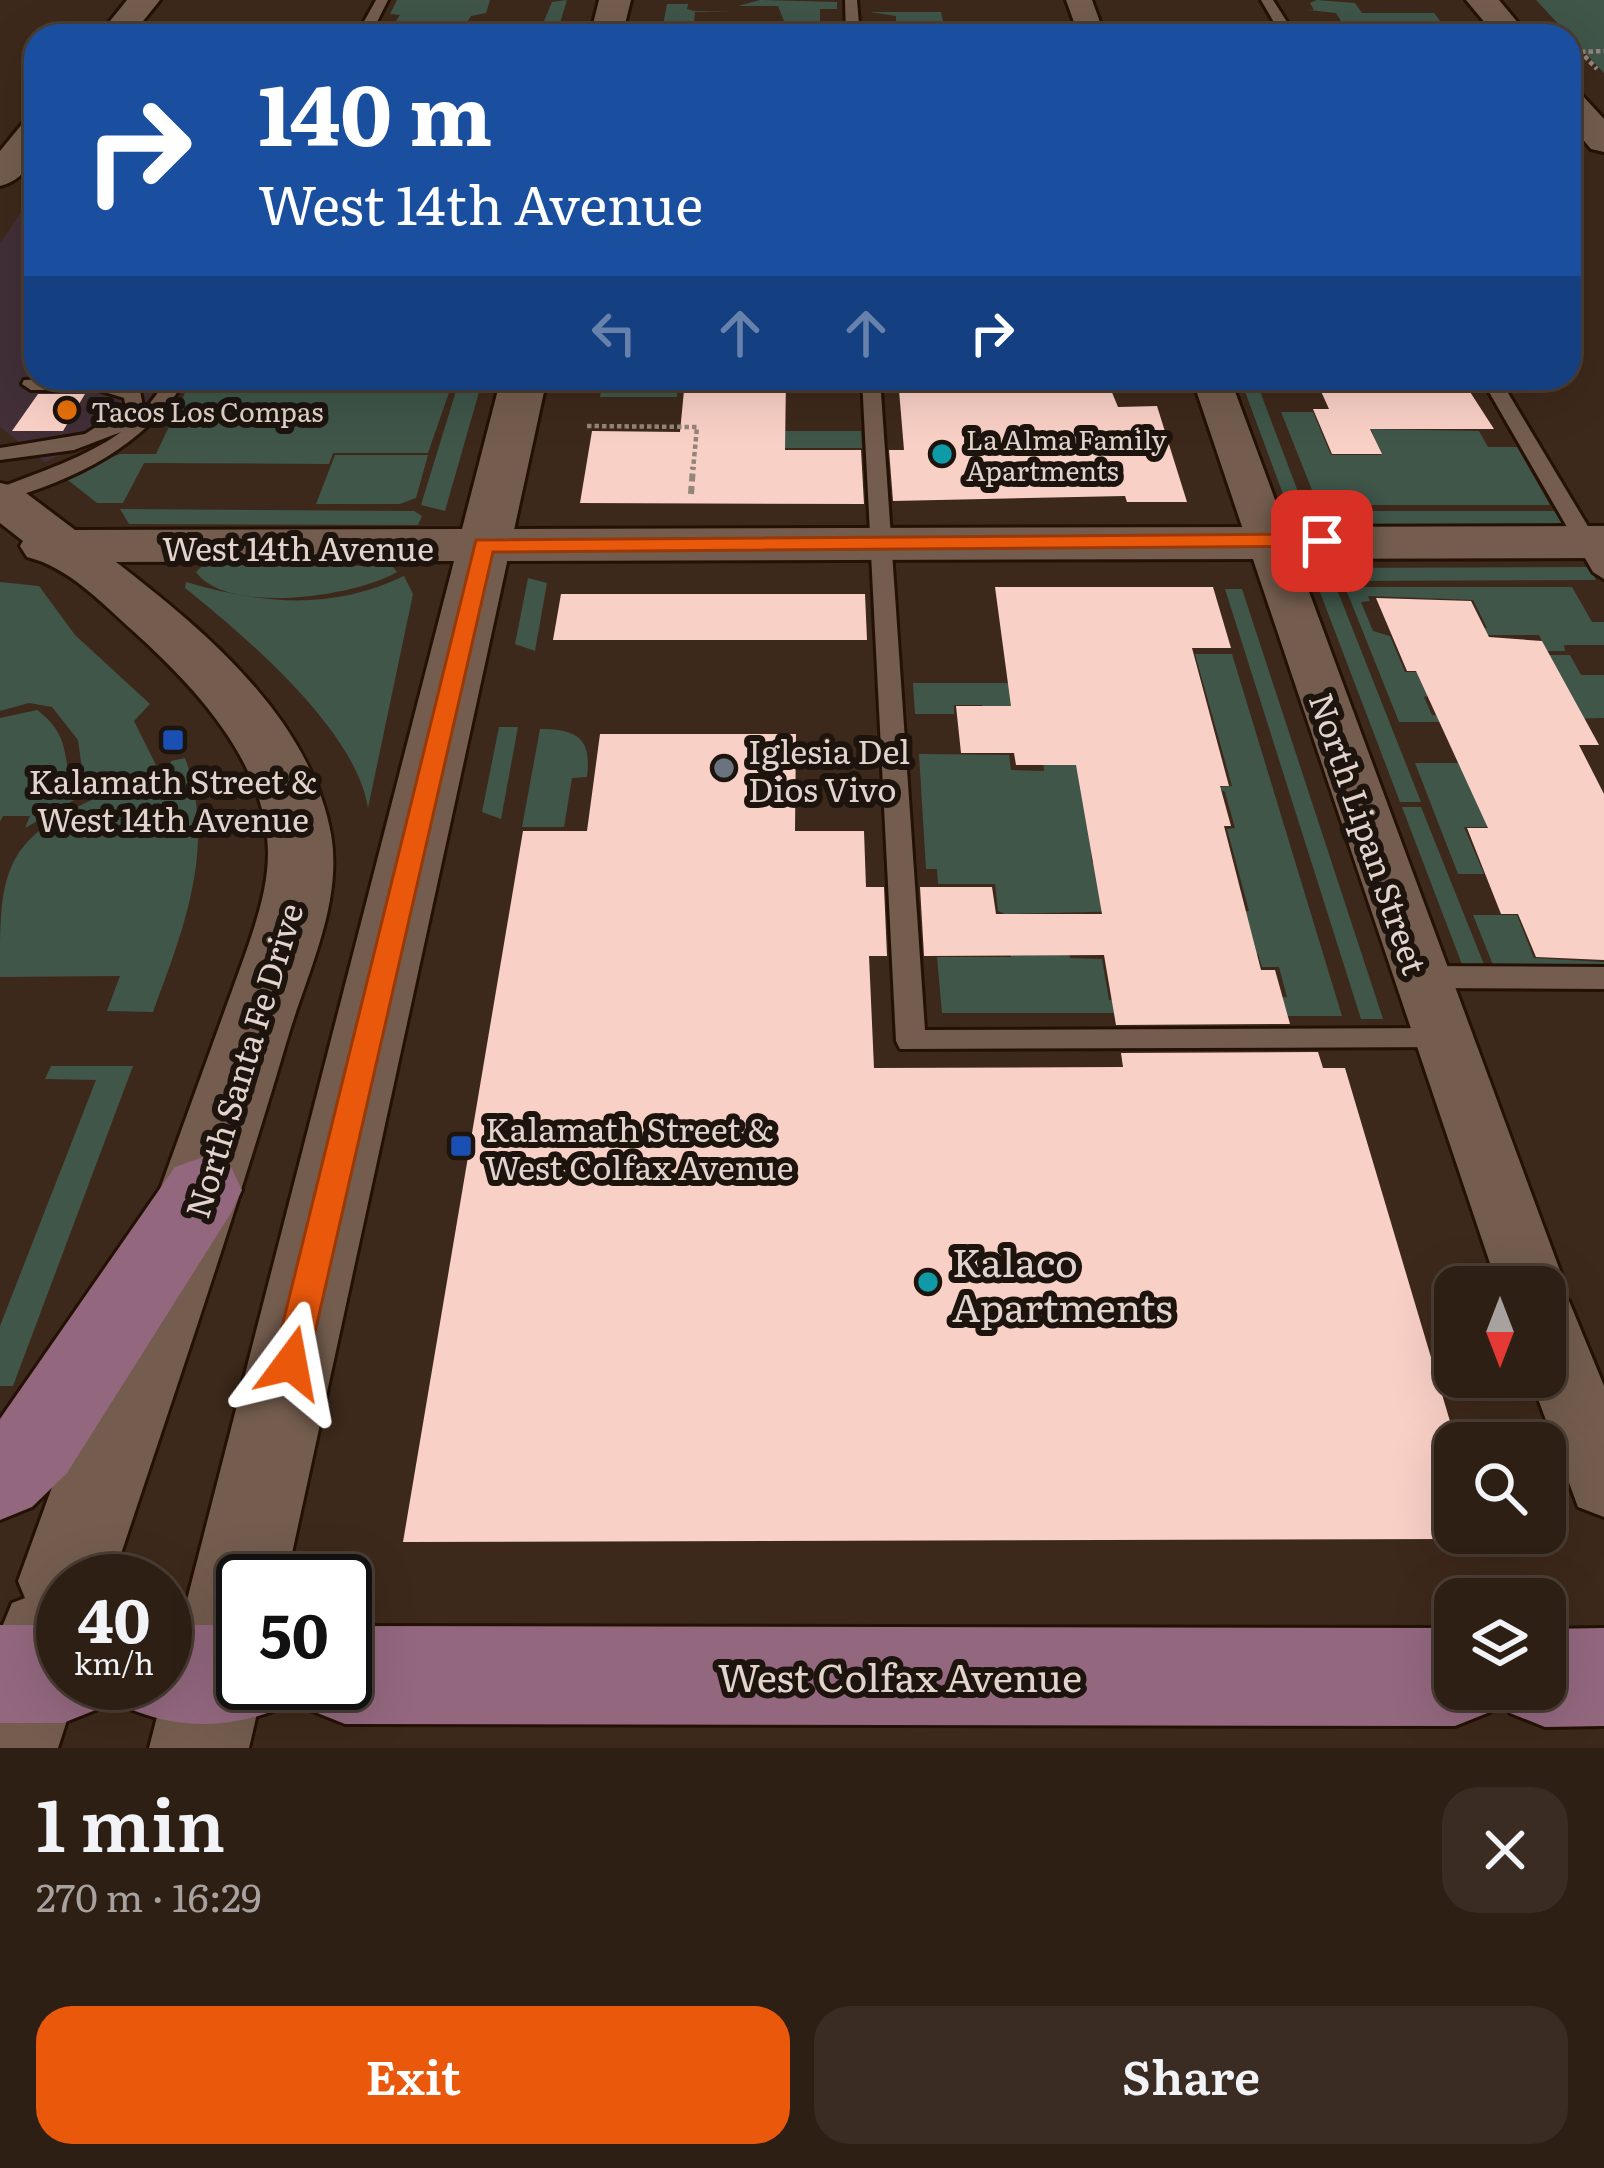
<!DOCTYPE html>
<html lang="en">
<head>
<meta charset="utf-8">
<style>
  body { margin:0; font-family:Literata,serif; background:#3a2c22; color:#f1f3f6; height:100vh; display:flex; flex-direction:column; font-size:45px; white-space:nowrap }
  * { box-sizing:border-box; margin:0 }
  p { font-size:39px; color:#a7a2a0 }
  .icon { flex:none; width:66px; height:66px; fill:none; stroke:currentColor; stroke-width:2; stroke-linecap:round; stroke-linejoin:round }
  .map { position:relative; height:1748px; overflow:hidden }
  .sheet { display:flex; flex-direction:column; background:#2e1f14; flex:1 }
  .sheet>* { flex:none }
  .banner { position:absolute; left:24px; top:24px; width:1557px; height:366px; border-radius:36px; box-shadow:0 12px 48px #0002,0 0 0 3px #493d34; background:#1a4fa0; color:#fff; overflow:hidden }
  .needle { width:78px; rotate:180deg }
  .fabs { position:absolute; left:1434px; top:1266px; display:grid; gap:24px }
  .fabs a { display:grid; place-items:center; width:132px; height:132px; border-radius:24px; background:#2e1f14; box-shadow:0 12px 48px #0002,0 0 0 3px #493d34; font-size:60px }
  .speed { position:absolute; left:36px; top:1554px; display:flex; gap:24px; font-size:60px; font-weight:700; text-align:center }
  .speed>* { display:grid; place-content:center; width:156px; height:156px; border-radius:50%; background:#2e1f14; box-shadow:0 12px 48px #0002,0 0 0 3px #493d34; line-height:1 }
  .speed small { font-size:30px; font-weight:400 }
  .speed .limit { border:6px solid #111; border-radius:18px; background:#fff; color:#111 }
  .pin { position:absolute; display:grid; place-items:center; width:102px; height:102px; color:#fff; margin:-51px; border-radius:24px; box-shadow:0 6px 18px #0006 }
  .me { position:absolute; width:132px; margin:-66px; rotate:13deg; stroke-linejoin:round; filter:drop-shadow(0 0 9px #0008) }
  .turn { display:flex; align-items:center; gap:42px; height:252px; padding:0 36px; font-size:54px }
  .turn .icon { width:156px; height:156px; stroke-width:2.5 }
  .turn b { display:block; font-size:84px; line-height:102px }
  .lanes { display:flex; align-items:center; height:114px; padding:0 36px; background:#0003; justify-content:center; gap:60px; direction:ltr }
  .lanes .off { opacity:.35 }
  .round { display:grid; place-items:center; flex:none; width:126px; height:126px; border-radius:36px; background:#3a2c22 }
  .summary { display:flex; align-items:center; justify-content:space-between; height:204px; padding:0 36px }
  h1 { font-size:72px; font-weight:600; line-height:90px }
  .cta { display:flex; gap:24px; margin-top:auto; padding:24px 36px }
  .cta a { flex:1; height:138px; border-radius:36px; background:#ea580c; color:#fff; font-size:48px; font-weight:600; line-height:138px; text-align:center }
  .cta a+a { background:#3a2c22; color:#f1f3f6 }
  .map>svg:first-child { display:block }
</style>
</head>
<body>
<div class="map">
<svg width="1604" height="1748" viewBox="0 0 1604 1748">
  <rect width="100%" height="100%" fill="#3d291b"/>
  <polygon fill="#422f37" points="36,190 36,378 163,378 132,425 45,462 0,427 0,243"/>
  <g fill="#3f5649">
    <polygon points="397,0 490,0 486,13 471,16 463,28 530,32 541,28 552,2 567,0 556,36 386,36 400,15 390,14"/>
    <polygon points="760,0 837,2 837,9 820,9 820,22 843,23 843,32 791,36 790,32 750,32 750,22 686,22 684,36 661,36 667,4 688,4 687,9 694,11 734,11 695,12 694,21 784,21 778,6 738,6"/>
    <polygon points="1317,0 1355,3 1362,13 1434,13 1452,36 1437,36 1420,21 1367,22 1372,32 1333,32 1330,27 1341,21 1336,13 1308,10 1314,10 1310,3"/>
    <polygon points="1536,0 1604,0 1604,73"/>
    <polygon points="870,12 941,12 945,31 958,36 895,36 895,23 869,22 896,22 896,16"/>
    <polygon points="192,378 418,381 454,378 428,453 333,453 329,464 144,463 123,503 97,503 64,477 120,454 156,454"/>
    <polygon points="460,378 483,378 445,511 421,505"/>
    <polygon points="603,378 679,378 677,397 600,397"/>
    <polygon points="1240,378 1255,378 1303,505 1287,505"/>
    <polygon points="1281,412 1313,412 1331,455 1381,455 1371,429 1479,431 1488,447 1517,447 1550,505 1318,505"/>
    <polygon points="717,431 861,431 862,448 716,448"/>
    <polygon points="335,455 428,455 416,498 400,504 316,504"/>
    <polygon points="120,509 414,511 422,516 418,525 129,524"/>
    <polygon points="1318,511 1558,511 1564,522 1551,526 1324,526"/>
    <path d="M 203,565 L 392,566 L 397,572 C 357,596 227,616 196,572 Z"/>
    <polygon points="1589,567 1596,580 1346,581 1341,568"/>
    <path d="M 404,576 L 413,594 L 368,808 C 356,730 246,637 185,588 L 186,582 C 261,604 331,611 404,576 Z"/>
    <polygon points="528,578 547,583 535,651 515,644"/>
    <polygon points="0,582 39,586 75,635 150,704 134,721 157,767 151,773 94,793 84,783 78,740 52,707 29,703 0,711"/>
    <polygon points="1318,587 1336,587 1421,802 1400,802"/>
    <polygon points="1345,587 1572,587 1592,622 1604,622 1604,645 1564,645 1565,651 1547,651 1539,635 1469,635 1466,629 1487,628 1473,600 1368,596 1370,601 1361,602 1373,631 1390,636 1405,672 1521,672 1424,697 1432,715 1449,716 1451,722 1399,722"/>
    <polygon points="1225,589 1242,589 1383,1019 1361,1019"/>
    <polygon points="1195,654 1232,654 1342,1016 1274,1016 1269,998 1287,997 1279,967 1262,967 1258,954 1226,954 1200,912 1249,911 1227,829 1235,828 1225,792 1216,787 1232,786"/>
    <polygon points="1527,655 1570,655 1581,675 1604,675 1604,718 1568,719"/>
    <polygon points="913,683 1077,683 1080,696 984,714 982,705 954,705 954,714 915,714"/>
    <path d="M 37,710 C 78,740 57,769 81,796 L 25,828 L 30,816 L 3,816 L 0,822 L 0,718 Z"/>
    <polygon points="499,727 518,727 501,819 482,812"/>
    <path d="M 540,729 C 577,729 592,738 587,777 L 572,778 L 564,827 L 522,827 Z"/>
    <polygon points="919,754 1009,755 1011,770 1044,771 1043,755 1081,756 1092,862 1122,862 1131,911 1005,914 998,911 995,884 938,884 937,869 926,869"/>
    <path d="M 185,758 C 217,846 184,928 153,1012 L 107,1011 L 120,976 L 0,977 C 0,875 0,841 96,798 C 119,789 147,787 167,773 L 171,761 Z"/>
    <polygon points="1415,763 1511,763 1523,827 1464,827 1484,874 1458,874"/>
    <polygon points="1402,807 1421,807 1485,967 1463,967"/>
    <polygon points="1473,915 1517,915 1534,958 1604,962 1604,971 1495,970"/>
    <polygon points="1007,916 1063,916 1070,958 1102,959 1109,1000 1125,1001 1127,1013 942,1013 937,957 1011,957"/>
    <polygon points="51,1066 133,1066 13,1386 0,1386 0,1326 96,1080 45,1079"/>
  </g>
  <g fill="#f9d0c6">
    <polygon points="786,378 785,450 861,450 864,504 580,503 592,431 680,432 685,380"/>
    <polygon points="898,378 1106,378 1118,407 1157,406 1187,502 1127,502 1125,496 893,501 889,450 904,450"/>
    <polygon points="1315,378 1461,378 1494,429 1370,429 1382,454 1332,454 1313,409 1329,409"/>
    <polygon points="38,394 85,394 63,431 12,431"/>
    <polygon points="995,587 1213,587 1231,648 1192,648 1229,786 1220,786 1231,826 1224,826 1261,970 1275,970 1290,1024 1116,1025 1104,955 924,956 920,887 992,887 996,914 1102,914 1076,765 1016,765 1014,753 961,753 956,706 1011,706"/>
    <polygon points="561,594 865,594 867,640 553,640"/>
    <polygon points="1376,598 1471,601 1489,637 1542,641 1599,745 1579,745 1604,794 1604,960 1536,957 1518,914 1501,914 1467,828 1488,828 1416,671 1407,671"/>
    <polygon points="600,734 796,734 795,831 864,831 866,887 884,887 887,956 869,956 874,1068 1123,1067 1121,1053 1318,1052 1323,1068 1345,1068 1455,1438 1455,1539 403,1542 523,831 587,831"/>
  </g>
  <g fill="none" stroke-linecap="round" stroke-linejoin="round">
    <defs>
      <g id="service">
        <polygon points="376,0 388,0 370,36 356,36"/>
        <polygon points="845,0 857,0 860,36 846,36"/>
        <polygon points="1261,0 1273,0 1296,36 1282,36"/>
        <path d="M 169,378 L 187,378 C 145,446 76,480 0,501 L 0,488 C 41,471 85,458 121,432 L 74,450 L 0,460 L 0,448 L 85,434 L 126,408 L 124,398 L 98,390 L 31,390 L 22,384 L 24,380 L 100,378 L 140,391 L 144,411 Z"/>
        <polygon points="862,378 880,378 925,1030 1443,1028 1453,1031 1458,1039 1453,1047 900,1049 896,1041"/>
        <polygon points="1481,378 1499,378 1604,553 1604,579 1593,572"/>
        <polygon points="1421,966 1604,967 1604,989 1421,988 1411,984 1407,977 1411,970"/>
      </g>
      <g id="minor">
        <polygon points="1066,0 1092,0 1105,36 1079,36"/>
        <polygon points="1192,378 1230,378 1566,1287 1561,1297 1569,1301 1604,1386 1604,1517 1578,1507 1530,1377 1545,1377 1545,1287 1498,1287"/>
      </g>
      <g id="tertiary">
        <polygon points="1466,0 1499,0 1529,36 1496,36"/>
        <polygon points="1569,90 1581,94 1604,119 1604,152 1591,149 1569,123"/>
        <polygon points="1604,526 1604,558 484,561 465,556 458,545 465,534 484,529"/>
      </g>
      <g id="secondary">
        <polygon points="127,0 160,0 131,36 98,36"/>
        <polygon points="599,0 631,0 622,36 590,36"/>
        <path d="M 36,120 C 36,149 32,178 0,186 L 0,151 L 23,123 Z"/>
        <path d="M 501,378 L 547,378 L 286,1581 L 243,1581 L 243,1683 L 264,1683 L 249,1748 L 149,1748 L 454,561 L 116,562 C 204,630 310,718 331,834 C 343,903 307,973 288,1037 C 234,1220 172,1400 112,1581 L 63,1581 L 63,1683 L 79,1683 L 58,1748 L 0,1748 L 0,1632 L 12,1603 L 25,1598 L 18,1581 L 246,952 C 257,920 268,887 268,853 C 267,762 194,686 132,630 C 101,602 68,567 27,557 L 20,546 L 23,541 L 0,523 L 0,483 L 18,487 L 75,530 L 462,529 Z"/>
      </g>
      <g id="primary">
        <polygon points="203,1157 231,1167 242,1190 231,1213 67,1473 32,1507 0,1520 0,1419 175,1167"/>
        <polygon points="0,1625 63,1625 63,1683 108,1683 98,1709 63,1723 0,1723"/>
        <path d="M 165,1625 L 243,1625 L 243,1683 L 288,1683 L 278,1709 C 229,1729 179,1729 130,1709 L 120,1683 L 165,1683 Z"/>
        <polygon points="345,1626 1455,1628 1455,1689 1499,1689 1490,1712 1455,1726 345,1724 310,1710 299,1683 345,1683"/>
        <polygon points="1604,1628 1604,1726 1545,1727 1510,1713 1501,1689 1545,1689 1545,1629"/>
      </g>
    </defs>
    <use href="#service" stroke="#241105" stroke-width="6"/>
    <use href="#minor" stroke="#241105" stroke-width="6"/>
    <use href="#tertiary" stroke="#241105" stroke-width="6"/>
    <use href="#secondary" stroke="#241105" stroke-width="6"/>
    <use href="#primary" stroke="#241105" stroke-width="6"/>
    <g stroke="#958479" stroke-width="4.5" stroke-dasharray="4.5 3" stroke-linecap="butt">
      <polyline points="1569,40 1597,69"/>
      <polyline points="1581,52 1604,51"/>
      <polyline points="587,426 697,427 693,470"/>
    </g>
    <polyline stroke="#958479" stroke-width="6" stroke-dasharray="8 4.5" stroke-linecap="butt" points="691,494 693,467"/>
    <use href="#service" fill="#745d4e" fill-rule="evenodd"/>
    <use href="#minor" fill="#745d4e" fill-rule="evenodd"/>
    <use href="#tertiary" fill="#745d4e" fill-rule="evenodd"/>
    <use href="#secondary" fill="#745d4e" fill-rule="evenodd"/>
    <use href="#primary" fill="#93687f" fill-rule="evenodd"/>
  </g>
  <polygon fill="#ea580c" stroke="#983908" stroke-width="3" points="1322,534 1330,536 1330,546 493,552 308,1363 303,1374 291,1379 278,1374 273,1363 476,540"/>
  <circle fill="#e8710a" stroke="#1d140e" stroke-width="4.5" cx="67" cy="410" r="12"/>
  <g fill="#0f9aa8" stroke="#1d140e" stroke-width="4.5">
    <circle cx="942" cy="454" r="12"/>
    <circle cx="928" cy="1282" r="12"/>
  </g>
  <g fill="#1a4fb4" stroke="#1d140e" stroke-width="4.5">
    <rect x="161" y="728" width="24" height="24" rx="6"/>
    <rect x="449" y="1134" width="24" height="24" rx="6"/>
  </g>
  <circle fill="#6b7280" stroke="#1d140e" stroke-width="4.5" cx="724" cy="768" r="12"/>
  <g text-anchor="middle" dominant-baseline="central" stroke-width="12" stroke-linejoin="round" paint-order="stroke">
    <g font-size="27" fill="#e2d4cc" stroke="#1d140e" text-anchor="start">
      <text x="91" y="410">Tacos Los Compas</text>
      <text x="966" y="438">La Alma Family<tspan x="966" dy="31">Apartments</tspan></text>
    </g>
    <g font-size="33" fill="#e2d4cc" stroke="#1d140e">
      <text x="298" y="546">West 14th Avenue</text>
      <text transform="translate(1370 833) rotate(71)">North Lipan Street</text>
      <text transform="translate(242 1060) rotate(-73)">North Santa Fe Drive</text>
    </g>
    <g font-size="33" fill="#e2d4cc" stroke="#1d140e" text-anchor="start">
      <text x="748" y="749">Iglesia Del<tspan x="748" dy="38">Dios Vivo</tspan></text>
      <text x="173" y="779" text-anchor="middle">Kalamath Street &amp;<tspan x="173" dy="38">West 14th Avenue</tspan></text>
      <text x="485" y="1127">Kalamath Street &amp;<tspan x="485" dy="38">West Colfax Avenue</tspan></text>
    </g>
    <g font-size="39" fill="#e2d4cc" stroke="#1d140e" text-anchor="start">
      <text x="952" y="1260">Kalaco<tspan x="952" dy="45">Apartments</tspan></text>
    </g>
    <g font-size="39" fill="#e2d4cc" stroke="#1d140e">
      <text x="900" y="1675">West Colfax Avenue</text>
    </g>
  </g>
</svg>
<div class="fabs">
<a><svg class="needle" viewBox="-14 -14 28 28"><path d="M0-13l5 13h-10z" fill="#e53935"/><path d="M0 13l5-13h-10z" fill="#a7a2a0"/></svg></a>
<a><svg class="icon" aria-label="search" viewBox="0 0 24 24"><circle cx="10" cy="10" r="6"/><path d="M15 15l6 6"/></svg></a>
<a><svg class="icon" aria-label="layers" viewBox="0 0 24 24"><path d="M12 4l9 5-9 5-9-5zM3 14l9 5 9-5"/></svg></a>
</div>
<div class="speed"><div>40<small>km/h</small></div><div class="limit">50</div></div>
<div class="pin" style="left:1322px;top:541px;background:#d93025"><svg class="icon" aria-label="arrive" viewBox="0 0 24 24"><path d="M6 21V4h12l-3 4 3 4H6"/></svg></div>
<svg class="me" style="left:291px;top:1363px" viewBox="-20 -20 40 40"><path d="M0-17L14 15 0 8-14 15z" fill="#ea580c" stroke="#fff" stroke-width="4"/></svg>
<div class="banner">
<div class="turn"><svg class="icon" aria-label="right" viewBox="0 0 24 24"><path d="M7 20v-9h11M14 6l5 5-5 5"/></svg><div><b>140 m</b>West 14th Avenue</div></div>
<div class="lanes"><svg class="icon off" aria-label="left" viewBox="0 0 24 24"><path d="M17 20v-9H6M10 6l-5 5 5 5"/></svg><svg class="icon off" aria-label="ahead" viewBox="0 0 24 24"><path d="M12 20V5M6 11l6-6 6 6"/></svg><svg class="icon off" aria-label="ahead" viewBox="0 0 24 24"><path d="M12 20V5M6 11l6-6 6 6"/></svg><svg class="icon" aria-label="right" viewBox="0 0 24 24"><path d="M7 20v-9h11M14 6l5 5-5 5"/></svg></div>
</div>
</div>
<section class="sheet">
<div class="summary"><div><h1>1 min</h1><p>270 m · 16:29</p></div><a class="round"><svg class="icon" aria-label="close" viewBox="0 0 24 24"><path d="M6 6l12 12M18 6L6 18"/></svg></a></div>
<div class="cta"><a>Exit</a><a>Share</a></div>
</section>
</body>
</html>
